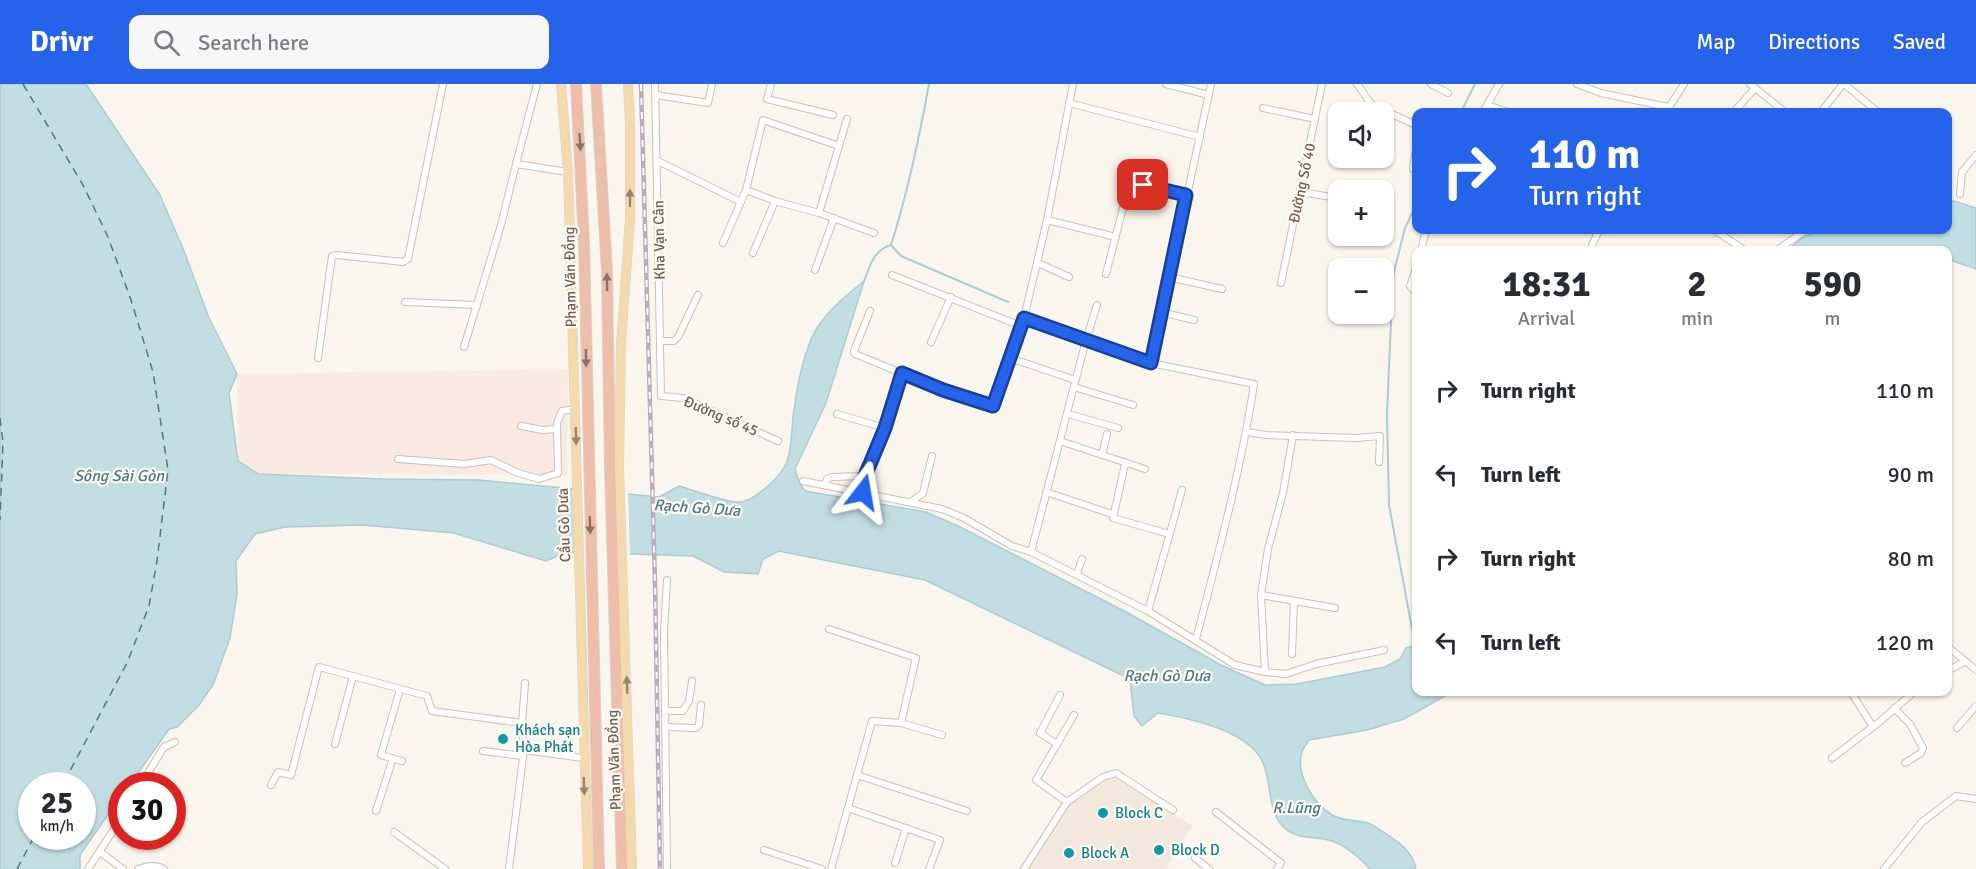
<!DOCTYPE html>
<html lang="en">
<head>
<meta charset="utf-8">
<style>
  body { margin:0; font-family:Signika,sans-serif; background:#f7f7f7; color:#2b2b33; height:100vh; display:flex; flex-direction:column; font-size:22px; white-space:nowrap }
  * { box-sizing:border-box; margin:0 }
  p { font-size:20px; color:#7c7c81 }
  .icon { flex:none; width:33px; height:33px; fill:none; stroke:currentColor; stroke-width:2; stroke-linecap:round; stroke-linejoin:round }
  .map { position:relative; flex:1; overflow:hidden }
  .panel { position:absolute; left:1412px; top:162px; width:540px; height:450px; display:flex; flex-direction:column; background:#fff; border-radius:12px; box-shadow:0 2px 4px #0004 }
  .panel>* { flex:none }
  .top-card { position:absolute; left:1412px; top:24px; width:540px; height:126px; border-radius:12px; box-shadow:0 2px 4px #0004; background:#2563eb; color:#fff; overflow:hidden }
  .buttons { position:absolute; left:1328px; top:18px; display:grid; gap:12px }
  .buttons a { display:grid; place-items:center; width:66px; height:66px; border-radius:12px; background:#fff; box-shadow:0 2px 4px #0004; font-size:30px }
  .speed { position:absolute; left:18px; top:688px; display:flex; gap:12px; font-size:30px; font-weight:700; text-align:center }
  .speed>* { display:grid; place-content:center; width:78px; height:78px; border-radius:50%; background:#fff; box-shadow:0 2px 4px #0004; line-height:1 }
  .speed small { font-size:15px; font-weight:400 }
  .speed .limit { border:9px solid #d22; background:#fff; color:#111 }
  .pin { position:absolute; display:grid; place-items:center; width:51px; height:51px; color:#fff; margin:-26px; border-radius:12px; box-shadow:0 3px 9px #0006 }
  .me { position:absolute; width:66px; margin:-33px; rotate:14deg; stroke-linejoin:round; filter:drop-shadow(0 0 4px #0008) }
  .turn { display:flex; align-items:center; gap:21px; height:126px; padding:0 18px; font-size:27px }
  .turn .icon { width:78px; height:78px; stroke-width:2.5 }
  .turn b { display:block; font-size:42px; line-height:51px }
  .eta { display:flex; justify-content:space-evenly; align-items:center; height:102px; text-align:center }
  .eta b { font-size:36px; font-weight:700; line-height:42px }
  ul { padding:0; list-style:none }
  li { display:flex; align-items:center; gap:18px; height:84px; padding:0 18px }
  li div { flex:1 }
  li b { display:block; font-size:22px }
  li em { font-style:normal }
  header { display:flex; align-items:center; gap:36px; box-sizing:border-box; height:84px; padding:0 30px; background:#2563eb; color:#fff }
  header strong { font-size:28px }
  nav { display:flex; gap:33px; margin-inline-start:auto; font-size:21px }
  .search { width:420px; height:54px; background:#f7f7f7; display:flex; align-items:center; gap:15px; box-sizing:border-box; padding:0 21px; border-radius:12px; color:#7c7c81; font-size:22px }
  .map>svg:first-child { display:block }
</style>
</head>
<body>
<header>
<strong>Drivr</strong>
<div class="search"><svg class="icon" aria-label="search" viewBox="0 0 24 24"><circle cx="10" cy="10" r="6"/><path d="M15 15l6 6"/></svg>Search here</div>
<nav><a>Map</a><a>Directions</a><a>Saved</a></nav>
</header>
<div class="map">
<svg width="1976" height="785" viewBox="0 0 1976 785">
  <rect width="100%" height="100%" fill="#fbf6ed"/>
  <polygon fill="#f2e8dc" points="1112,692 1192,742 1166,785 1028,785 1067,720 1091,702"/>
  <polygon fill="#faeae2" points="568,285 567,391 258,390 238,377 237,290"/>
  <g fill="#c2dee3" stroke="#aaccd4" stroke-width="1.5" fill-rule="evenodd">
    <path d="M 0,0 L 86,0 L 160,111 L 184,167 L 209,234 L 237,290 L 229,309 L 238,377 L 258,390 L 383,395 L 479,396 L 659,413 L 679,402 C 693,406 724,418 737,418 C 753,419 779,394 786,380 C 793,364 791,343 794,326 C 797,301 802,278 811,255 C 821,232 845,212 864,197 L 826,319 L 795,385 L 799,398 L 805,407 L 926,428 L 958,442 L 1126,528 L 1223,582 L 1265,601 L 1297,600 L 1385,583 L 1400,575 L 1406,564 L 1416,561 L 1416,608 L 1452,608 L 1404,635 L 1367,646 L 1309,656 C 1307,660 1303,664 1302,668 C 1295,690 1314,720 1332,731 C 1344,738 1356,735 1368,739 C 1372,740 1376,744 1380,746 C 1396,756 1412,765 1416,785 L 1370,785 C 1358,772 1342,758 1324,755 C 1313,753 1298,754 1288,747 C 1266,731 1273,702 1263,679 C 1250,647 1189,634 1158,629 L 1142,642 L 1134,632 L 1130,595 L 925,496 L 779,467 L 763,475 L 758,490 L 724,488 L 693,472 L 567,468 L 546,477 L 454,449 L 363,441 L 285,443 L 255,450 L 236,477 L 237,510 L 230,554 L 213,601 L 199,621 L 177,643 L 169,645 L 129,702 L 122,702 L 121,712 L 80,771 L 80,785 L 0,785 ZM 32,702 L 82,702 L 82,753 L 32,753 Z"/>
    <path d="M 1947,117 L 1954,117 L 1976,124 L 1976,185 L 1947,175 L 1947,166 C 1934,166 1907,162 1897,166 L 1788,166 L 1802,154 L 1820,146 L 1947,146 Z"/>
  </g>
  <polygon fill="#fbf6ed" points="573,403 628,407 630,473 576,471"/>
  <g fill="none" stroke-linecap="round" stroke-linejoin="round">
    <g stroke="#aaccd4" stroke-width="2">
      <polyline points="1461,28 1475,0"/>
      <polyline points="891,161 901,172 1008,218"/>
      <path d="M 863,200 C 869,184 873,166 891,161 C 908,108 919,55 929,0"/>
      <polyline points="1415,561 1389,421 1387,330 1393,192 1405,144 1416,121"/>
    </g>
    <g stroke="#4c7a85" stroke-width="1.5" stroke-dasharray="8 6" stroke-linecap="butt">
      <polyline points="23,0 83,101 108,153 131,216 153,288 168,386 157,477 149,522 127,579 62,702"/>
      <polyline points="0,334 3,358 0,436"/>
      <polyline points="17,785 34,753"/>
    </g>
    <defs>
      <g id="street">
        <polyline points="655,0 661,312 683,314 778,357"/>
        <polyline points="771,0 767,15 833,31"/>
        <polyline points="1166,0 1209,11"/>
        <polyline points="1357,0 1372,21 1416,41"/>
        <polyline points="1431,0 1448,9"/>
        <polyline points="1577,0 1601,9 1668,23"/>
        <polyline points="1750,0 1785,28"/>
        <polyline points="1844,0 1878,28"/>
        <polyline points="656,11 708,19 712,0"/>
        <polyline points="1069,19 1200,53"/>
        <polyline points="1487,21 1509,28"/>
        <polyline points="1263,24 1315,35"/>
        <polyline points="1483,28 1499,0"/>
        <polyline points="1666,28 1684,0"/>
        <polyline points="1734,28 1755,4"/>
        <polyline points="1821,28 1843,0"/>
        <polyline points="658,77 741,118"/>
        <polyline points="516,80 537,0"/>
        <polyline points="1413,85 1416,65"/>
        <polyline points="1143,101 1186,111"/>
        <polyline points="746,106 775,117 819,129 874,149"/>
        <polyline points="1300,108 1338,114"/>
        <polyline points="1960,110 1962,88 1976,71"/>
        <polyline points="819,129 847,35"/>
        <polyline points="1047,136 1116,153"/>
        <polyline points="1714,146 1743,165"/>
        <polyline points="723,159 746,106 763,36 839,62"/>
        <polyline points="1421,166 1426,146"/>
        <polyline points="1590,166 1599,146"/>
        <polyline points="1777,166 1806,146"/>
        <polyline points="753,169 775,117"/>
        <polyline points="1038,179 1069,193"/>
        <polyline points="1416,185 1410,202 1416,209"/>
        <polyline points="815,186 834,134"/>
        <polyline points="1106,190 1124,120"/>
        <polyline points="892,191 1021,242"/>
        <polyline points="1169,193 1222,205"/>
        <polyline points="1281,199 1322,0"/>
        <polyline points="405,218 477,221"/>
        <polyline points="870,227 854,267 855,270 943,306 993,322 1024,234 1047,136 1073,0"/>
        <polyline points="1161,228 1194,236"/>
        <path d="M 1024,234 L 1151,279 L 1254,300 C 1241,386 1218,471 1196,555"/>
        <polyline points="662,257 674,257 678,253 698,211"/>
        <polyline points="931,258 951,213"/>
        <polyline points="464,263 501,141 516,80 568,88"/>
        <polyline points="318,274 332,172 337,171 403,178 408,175 443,0"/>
        <polyline points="1010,274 1075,296"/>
        <polyline points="1151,279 1211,0"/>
        <polyline points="1074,303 1133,321"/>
        <polyline points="1416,310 1416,330"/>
        <polyline points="837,330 885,344"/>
        <polyline points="1068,330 1118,344"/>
        <polyline points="521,342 543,346 557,345"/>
        <polyline points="1247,348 1266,351 1356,354 1380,352 1379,378"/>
        <polyline points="1060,357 1145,385"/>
        <polyline points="1102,371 1107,350"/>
        <polyline points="398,375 464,380 491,376 518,389 539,395 558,389 557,339 562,327 575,325"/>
        <polyline points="1125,380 1113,434 1166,449"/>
        <polyline points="803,397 942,425 964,434 1012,462 1031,468 1148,527 1235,581 1265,588 1286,590 1316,580 1384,566"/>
        <polyline points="825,401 827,395 831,393 865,392"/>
        <polyline points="863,408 865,392 885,344 902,289"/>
        <polyline points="1046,408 1112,430"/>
        <polyline points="911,418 923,409 932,372"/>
        <polyline points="1031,468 1086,256 1097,221"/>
        <polyline points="1077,490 1082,475"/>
        <polyline points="1261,511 1335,524"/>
        <polyline points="1148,527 1182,406"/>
        <polyline points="829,545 916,574 901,639 872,637 831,785"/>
        <polyline points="1947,562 1976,586"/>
        <polyline points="1292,570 1294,517"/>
        <polyline points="1947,587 1964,578"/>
        <polyline points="1265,588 1261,511 1268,465 1283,409 1293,351"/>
        <polyline points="400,605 381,671 402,677"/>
        <polyline points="1851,608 1873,643"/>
        <polyline points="1894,624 1910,640 1923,664 1921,669 1905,679"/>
        <polyline points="665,627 683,627 689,617 692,597"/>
        <polyline points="522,639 525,599"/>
        <polyline points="901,639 942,651"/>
        <polyline points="665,643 696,644 699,641 701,621"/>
        <polyline points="1957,644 1976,622"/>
        <polyline points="335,660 353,592"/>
        <polyline points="1057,660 1040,649 1060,611"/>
        <polyline points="483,667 523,672"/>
        <polyline points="1832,674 1878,639 1914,608"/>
        <polyline points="857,691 967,727"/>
        <polyline points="271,701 278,688 291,691 319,583 427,612 432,627 522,639 524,666 583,674"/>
        <polyline points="140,702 164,663 175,658"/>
        <polyline points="1067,718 1036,696 1074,631"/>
        <polyline points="848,724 940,756 929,785"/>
        <polyline points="376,727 393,674"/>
        <polyline points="1216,728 1281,779 1277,785"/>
        <polyline points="394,748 445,785"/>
        <polyline points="764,766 822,785"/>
        <polyline points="100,768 123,785"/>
        <polyline points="1195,774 1209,785"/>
        <polyline points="895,779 906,744"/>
        <polyline points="88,785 122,733"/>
        <path d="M 138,785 C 147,782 156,780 164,785"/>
        <polyline points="509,785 524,666"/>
        <polyline points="667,785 664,548 667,496"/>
        <polyline points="1024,785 1067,718 1103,693 1116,689 1173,726"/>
        <polyline points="1884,785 1922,738 1956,712 1976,715"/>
      </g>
      <g id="primary">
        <polyline points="561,0 568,88 588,785"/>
        <polyline points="628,0 630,38 630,135 621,260 619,384 632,785"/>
      </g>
      <g id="highway">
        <polyline points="576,0 584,157 599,785"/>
        <polyline points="596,0 607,188 610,384 622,785"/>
      </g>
    </defs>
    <use href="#street" stroke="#cdbfb3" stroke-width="8"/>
    <use href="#primary" stroke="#d8d2ce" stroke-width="10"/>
    <use href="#highway" stroke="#d8d2ce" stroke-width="12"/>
    <use href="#street" stroke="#fff" stroke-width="6"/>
    <use href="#primary" stroke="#f2daad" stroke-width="9"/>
    <use href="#highway" stroke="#eebeab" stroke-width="10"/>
    <defs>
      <polyline id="rail" points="641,0 655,499 660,785"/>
    </defs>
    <use href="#rail" stroke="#baabc5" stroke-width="4.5"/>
    <use href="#rail" stroke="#fefaf3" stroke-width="2" stroke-dasharray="7" stroke-linecap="butt"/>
  </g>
  <defs><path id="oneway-solid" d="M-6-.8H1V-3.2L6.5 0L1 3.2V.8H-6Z" transform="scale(1.5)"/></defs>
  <g fill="#8d7263">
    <use href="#oneway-solid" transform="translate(580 58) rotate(86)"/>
    <use href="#oneway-solid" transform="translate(607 198) rotate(-91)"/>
    <use href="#oneway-solid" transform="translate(586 274) rotate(89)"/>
    <use href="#oneway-solid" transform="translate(590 441) rotate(89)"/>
  </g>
  <g fill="#9a846d">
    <use href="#oneway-solid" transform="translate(630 114) rotate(-90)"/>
    <use href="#oneway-solid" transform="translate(576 352) rotate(88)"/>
    <use href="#oneway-solid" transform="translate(627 601) rotate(-92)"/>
    <use href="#oneway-solid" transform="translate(584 702) rotate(88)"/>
  </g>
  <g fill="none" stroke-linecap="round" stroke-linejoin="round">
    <defs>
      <polyline id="route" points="863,408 865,392 885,344 902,289 943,306 993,322 1024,234 1151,279 1186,111 1143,101"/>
    </defs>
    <use href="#route" stroke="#184099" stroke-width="15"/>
    <use href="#route" stroke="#2563eb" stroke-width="10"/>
  </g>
  <g fill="#0f9aa8" stroke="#fefaf3" stroke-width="2">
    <circle cx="503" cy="655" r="6"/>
    <circle cx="1103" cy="729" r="6"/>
    <circle cx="1159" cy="766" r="6"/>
    <circle cx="1069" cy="769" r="6"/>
  </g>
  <g text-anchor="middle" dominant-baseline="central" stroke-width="4.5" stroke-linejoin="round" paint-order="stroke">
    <g font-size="15" fill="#755f51" stroke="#fefaf3">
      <text transform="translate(1302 99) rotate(-78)">Đường Số 40</text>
      <text transform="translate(659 156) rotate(-91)">Kha Vạn Cân</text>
      <text transform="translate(570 193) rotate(-91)">Phạm Văn Đồng</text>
      <text transform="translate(721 332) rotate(23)">Đường số 45</text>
      <text transform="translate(564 441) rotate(-92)">Cầu Gò Dưa</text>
      <text transform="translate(614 676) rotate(-92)">Phạm Văn Đồng</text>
    </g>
    <g font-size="15" fill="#0d838f" stroke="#fefaf3" text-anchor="start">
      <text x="515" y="646">Khách sạn<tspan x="515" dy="17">Hòa Phát</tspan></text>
      <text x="1115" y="729">Block C</text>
      <text x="1171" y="766">Block D</text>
      <text x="1081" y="769">Block A</text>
    </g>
    <g font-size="16" font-style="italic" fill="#4c7a85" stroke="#fefaf3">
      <text x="119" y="392">Sông Sài Gòn</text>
      <text transform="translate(697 424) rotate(4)">Rạch Gò Dưa</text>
      <text x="1167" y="592">Rạch Gò Dưa</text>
      <text x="1296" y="724">R.Lũng</text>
    </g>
  </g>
</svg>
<div class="buttons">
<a><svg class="icon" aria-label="sound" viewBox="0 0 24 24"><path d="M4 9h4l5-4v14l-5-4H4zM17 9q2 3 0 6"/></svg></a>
<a>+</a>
<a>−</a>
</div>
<div class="speed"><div>25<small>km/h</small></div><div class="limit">30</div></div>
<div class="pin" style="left:1143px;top:101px;background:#d93025"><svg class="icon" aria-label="arrive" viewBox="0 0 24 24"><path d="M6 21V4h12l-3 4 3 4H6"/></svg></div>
<svg class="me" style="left:863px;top:408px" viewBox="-20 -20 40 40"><path d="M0-17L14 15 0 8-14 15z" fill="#2563eb" stroke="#fff" stroke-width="4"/></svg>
<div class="top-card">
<div class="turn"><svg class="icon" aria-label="right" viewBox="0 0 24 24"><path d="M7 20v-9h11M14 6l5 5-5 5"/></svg><div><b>110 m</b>Turn right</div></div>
</div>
<section class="panel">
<div class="eta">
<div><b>18:31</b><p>Arrival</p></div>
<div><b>2</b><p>min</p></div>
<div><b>590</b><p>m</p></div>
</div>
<ul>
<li><svg class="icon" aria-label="right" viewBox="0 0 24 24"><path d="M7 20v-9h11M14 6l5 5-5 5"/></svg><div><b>Turn right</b></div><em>110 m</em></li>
<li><svg class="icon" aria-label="left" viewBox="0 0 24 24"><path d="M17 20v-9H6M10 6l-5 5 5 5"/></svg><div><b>Turn left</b></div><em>90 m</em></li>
<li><svg class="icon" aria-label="right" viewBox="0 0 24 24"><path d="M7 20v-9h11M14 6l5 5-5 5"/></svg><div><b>Turn right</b></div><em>80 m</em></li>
<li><svg class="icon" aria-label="left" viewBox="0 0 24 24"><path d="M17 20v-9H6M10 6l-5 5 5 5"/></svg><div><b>Turn left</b></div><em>120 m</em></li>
</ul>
</section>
</div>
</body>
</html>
